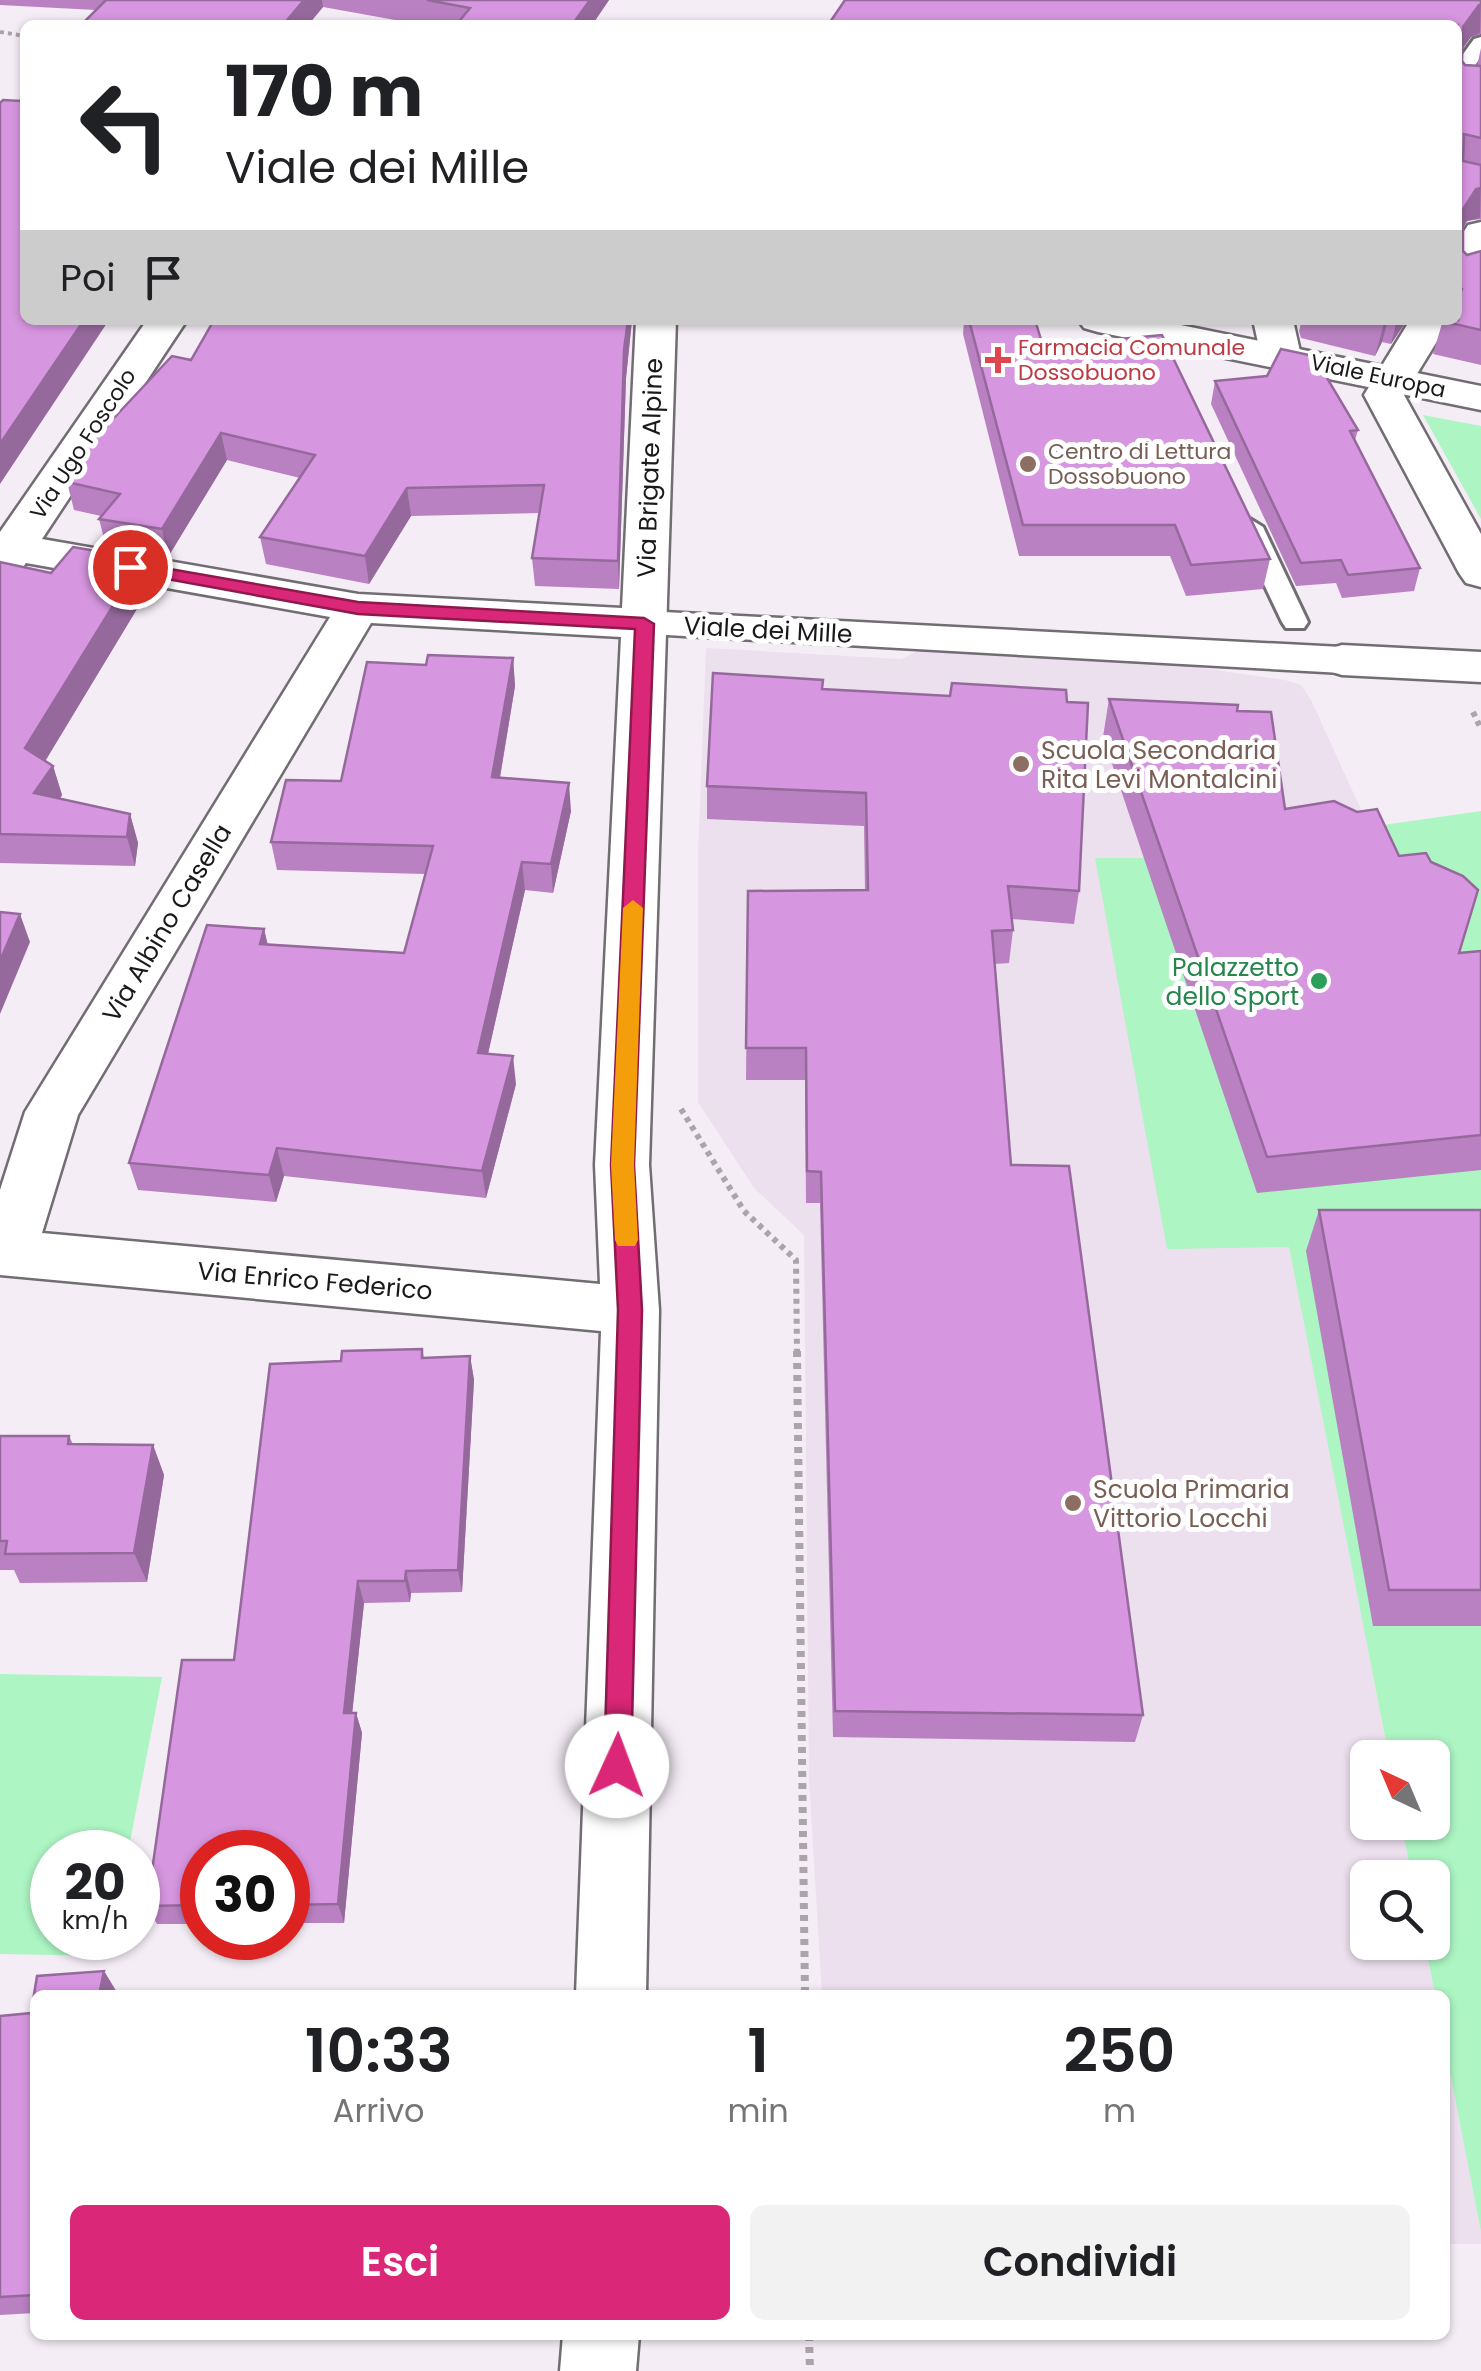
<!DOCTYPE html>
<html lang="it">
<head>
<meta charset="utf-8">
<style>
  body { margin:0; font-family:Poppins,sans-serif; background:#f2f2f2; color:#202124; height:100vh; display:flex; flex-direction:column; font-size:38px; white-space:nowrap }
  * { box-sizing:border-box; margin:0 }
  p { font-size:32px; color:#757577 }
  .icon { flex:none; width:55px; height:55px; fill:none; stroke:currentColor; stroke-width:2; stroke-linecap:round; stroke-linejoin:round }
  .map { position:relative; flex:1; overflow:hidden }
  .drawer { position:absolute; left:30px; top:1990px; width:1420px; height:350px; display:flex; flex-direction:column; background:#fff; border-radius:15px; box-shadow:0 2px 8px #0004 }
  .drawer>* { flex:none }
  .hud { position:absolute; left:20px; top:20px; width:1442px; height:305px; border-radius:15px; box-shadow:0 2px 8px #0004; background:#fff; color:#202124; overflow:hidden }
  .needle { width:65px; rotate:316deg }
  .fabs { position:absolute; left:1350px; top:1740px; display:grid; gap:20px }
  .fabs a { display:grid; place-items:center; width:100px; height:100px; border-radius:15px; background:#fff; box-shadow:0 2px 8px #0004; font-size:50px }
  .speed { position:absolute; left:30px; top:1830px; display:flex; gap:20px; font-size:50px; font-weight:700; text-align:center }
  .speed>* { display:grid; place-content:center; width:130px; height:130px; border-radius:50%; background:#fff; box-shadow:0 2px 8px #0004; line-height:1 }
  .speed small { font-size:25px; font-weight:400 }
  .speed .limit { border:15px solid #d22; background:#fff; color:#111 }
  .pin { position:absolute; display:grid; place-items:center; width:85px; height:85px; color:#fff; margin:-42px; border:5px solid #fff; border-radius:50%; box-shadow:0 2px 10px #0007 }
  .me { position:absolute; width:110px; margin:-55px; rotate:2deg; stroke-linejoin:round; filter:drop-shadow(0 0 8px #0008) }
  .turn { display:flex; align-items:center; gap:35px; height:210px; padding:0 40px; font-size:45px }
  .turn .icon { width:130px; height:130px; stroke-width:2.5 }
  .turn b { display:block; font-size:70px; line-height:85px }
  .then { display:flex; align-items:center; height:95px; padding:0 40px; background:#0003; gap:20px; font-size:38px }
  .eta { display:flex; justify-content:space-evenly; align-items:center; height:170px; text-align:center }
  .eta b { font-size:60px; font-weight:600; line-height:70px }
  .cta { display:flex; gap:20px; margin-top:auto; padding:20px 40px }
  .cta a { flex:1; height:115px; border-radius:15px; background:#db2777; color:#fff; font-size:40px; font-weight:600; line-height:115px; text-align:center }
  .cta a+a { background:#f2f2f2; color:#202124 }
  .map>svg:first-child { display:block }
</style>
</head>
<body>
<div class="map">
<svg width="1481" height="2371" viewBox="0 0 1481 2371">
  <rect width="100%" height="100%" fill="#f5edf6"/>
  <g fill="#ecdfee">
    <polygon points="706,648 901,659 920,650 1181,665 1285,680 1301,685 1311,700 1369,827 1271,858 1095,859 1289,1246 1389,1757 1368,1758 1368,1822 1401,1823 1412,1877 1368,1878 1368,1942 1425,1943 1435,1995 822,1995 809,1779 804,1235 754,1188 698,1102 698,855"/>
    <polygon points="1445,2047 1481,2232 1481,2244 1445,2244"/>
  </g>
  <g fill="#adf5c3">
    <polygon points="1423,415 1481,426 1481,519"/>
    <polygon points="1481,811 1481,2232 1445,2047 1445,1995 1435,1995 1425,1943 1432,1942 1432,1878 1412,1877 1401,1823 1432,1822 1432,1758 1389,1757 1289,1247 1167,1249 1095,858 1270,858 1369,827"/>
    <polygon points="0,1674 162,1677 128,1852 52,1852 52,1938 112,1938 108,1956 0,1954"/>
  </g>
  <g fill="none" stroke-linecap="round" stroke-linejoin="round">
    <defs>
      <g id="service">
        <polygon points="1481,37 1481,57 1465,79 1458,81 1458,61 1474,39"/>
        <polygon points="1250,519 1263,527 1308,622 1304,628 1286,628 1282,622 1237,527"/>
      </g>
      <polygon id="pedestrian" points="645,611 1342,647 1357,651 1363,660 1357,669 1342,673 631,633 625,624 631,615"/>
      <g id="minor">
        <polygon points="1481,222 1481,266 1472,281 1458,284 1458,241 1468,225"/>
        <path d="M 147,320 L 187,320 L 42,539 L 358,594 L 622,608 L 636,320 L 676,320 L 649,1165 L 659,1310 L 646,1995 L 576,1995 L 601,1331 L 0,1275 L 0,1190 L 25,1112 L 330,617 L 26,563 L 15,579 L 0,583 L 0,532 ZM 371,623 L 621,637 L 595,1165 L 600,1284 L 42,1233 L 78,1115 Z"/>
        <polygon points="1253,320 1293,320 1301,356 1295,364 1281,368 1267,364 1261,356"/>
        <polygon points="1410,320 1450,320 1404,395 1481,534 1481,587 1466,583 1459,573 1364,395"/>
        <polygon points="1342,645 1481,652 1481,682 1342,675 1326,670 1319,660 1326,650"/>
        <polygon points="563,2335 639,2335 636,2371 560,2371"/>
      </g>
      <polygon id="tertiary" points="1078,320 1156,320 1481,386 1481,410 1098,332 1084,328"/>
    </defs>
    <use href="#service" stroke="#726c73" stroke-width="6"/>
    <use href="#pedestrian" stroke="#726c73" stroke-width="5"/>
    <use href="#minor" stroke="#726c73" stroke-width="5"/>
    <use href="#tertiary" stroke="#726c73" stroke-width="5"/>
    <polyline stroke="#aba4ab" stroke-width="4" stroke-dasharray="4 4" stroke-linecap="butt" points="0,32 25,36"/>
    <g stroke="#aba4ab" stroke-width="6" stroke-dasharray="5 5" stroke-linecap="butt">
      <polyline points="1473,712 1481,729"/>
      <polyline points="681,1109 744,1211 796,1260 797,1353"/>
    </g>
    <g stroke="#aba4ab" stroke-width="8" stroke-dasharray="6 6" stroke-linecap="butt">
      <polyline points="797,1351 805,1995"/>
      <polyline points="809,2335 810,2371"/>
    </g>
    <use href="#service" fill="#fff" fill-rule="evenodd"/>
    <use href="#pedestrian" fill="#fff" fill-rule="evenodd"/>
    <use href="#minor" fill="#fff" fill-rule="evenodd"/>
    <use href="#tertiary" fill="#fff" fill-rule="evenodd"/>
  </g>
  <g fill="#b981c1">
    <polygon points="0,0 609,0 592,25 423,25 323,7 308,25 81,25 96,10 0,5"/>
    <polygon points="1481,0 1481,34 1471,37 1462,49 1462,61 1465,65 1477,66 1481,48 1481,219 1467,221 1463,228 1463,251 1467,255 1481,251 1481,365 1433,354 1443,320 1458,320 1458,25"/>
    <polygon points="214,320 632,320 626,378 619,589 535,586 532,558 540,513 411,516 369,584 266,564 260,537 300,478 227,460 168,557 106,546 99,519 101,516 74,510 67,482 71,477 68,467 191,360"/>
    <polygon points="964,320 1035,320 1043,346 1270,559 1263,589 1186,596 1170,556 1019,556 963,334"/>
    <polygon points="1302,320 1407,320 1391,344 1382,342 1375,356 1301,338 1299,331"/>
    <polygon points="1215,381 1358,430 1355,440 1420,568 1414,591 1342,598 1336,583 1296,586 1211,404"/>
    <polygon points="0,562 51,573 149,589 45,761 53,766 62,795 60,799 130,814 138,843 135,866 0,863"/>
    <polygon points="513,658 515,686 500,778 571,811 553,893 525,890 488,1054 516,1084 486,1198 284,1176 276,1202 138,1190 129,1163 264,929 268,945 404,953 425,874 277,870 271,842 341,781 426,665"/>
    <polygon points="823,680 823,689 1079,891 1074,924 1012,919 1013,930 1009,963 994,964 1011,1165 1143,1715 1135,1742 833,1737 820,1203 806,1203 805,1080 746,1080 748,891 865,890 864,826 707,819 707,786"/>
    <polygon points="1109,699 1237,711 1285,809 1459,953 1481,951 1481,1170 1257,1193 1103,737"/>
    <polygon points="1319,1210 1481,1210 1481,1626 1373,1626 1306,1251"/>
    <polygon points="422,1349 424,1358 470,1356 474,1380 462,1592 411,1593 410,1602 364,1603 352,1713 356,1713 362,1733 344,1923 288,1923 288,1852 202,1852 202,1924 157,1924 147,1906 341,1361"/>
    <polygon points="0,1436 69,1436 73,1444 153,1445 164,1475 147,1582 20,1583 14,1570 0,1570"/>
    <polygon points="104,1971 118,1995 35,1995 35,2313 0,2315 0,2016 31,2013 37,1976"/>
  </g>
  <g fill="#96699d">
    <polygon points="304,0 322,0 323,7 308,25 283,25"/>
    <polygon points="590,0 609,0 592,25 572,25"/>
    <polygon points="1479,5 1481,5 1480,33 1471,37 1458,55 1463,27"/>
    <polygon points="1481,188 1480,218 1467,221 1458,236 1463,209 1476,189"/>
    <polygon points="84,320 109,320 0,484 0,444"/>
    <polygon points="628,320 632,320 626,378 619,589 618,561 624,350"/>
    <polygon points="1385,320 1388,320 1382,342 1375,356"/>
    <polygon points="1397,320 1407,320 1391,344"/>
    <polygon points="221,433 227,460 168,557 162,529"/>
    <polygon points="407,488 411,516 369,584 365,556"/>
    <polygon points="142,559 149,589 35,778 25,748"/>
    <polygon points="513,658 515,686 495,806 492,777"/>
    <polygon points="53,766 62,795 43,823 34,793"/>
    <polygon points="569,783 571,811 553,893 551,864"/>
    <polygon points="130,814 138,843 135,866 127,837"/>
    <polygon points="522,862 525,890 482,1080 478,1053"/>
    <polygon points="20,914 30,942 0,1014 0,961"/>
    <polygon points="264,929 270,957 260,944"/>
    <polygon points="513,1056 516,1084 486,1198 482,1171"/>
    <polygon points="277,1148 284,1176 276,1202 269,1175"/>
    <polygon points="470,1356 474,1380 462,1592 458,1570"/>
    <polygon points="153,1445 164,1475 147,1582 134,1553"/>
    <polygon points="406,1571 411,1593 410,1602 405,1581"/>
    <polygon points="358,1581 364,1603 350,1734 344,1713"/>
    <polygon points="356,1713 362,1733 344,1923 338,1904"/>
    <polygon points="104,1971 118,1994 118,1995 99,1995"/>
  </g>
  <g fill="#d796e0" stroke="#96699d" stroke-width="2.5">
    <polygon points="106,0 304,0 283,25 81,25"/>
    <polygon points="427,0 590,0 572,25 456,25 470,8"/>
    <polygon points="845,0 1481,0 1481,5 1479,5 1463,27 1462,61 1465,65 1481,66 1481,138 1464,134 1463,161 1481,165 1481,188 1476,189 1463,209 1463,251 1467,255 1481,251 1481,330 1442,321 1458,320 1458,296 1462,289 1458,284 1458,25 828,25"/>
    <polygon points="25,79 25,320 84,320 0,444 0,103 3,100 21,101 22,82"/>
    <polygon points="214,320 526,320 532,322 541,320 628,320 624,350 618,561 532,558 544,485 407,488 365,556 260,537 315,455 221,433 162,529 99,519 120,494 67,482 75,471 68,467 172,356 191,360"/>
    <polygon points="969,320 1035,320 1043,346 1162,335 1270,559 1191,565 1175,525 1023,525"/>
    <polygon points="1281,349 1314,356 1358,430 1350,431 1420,568 1348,575 1341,560 1301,563 1215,381 1267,376"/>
    <polygon points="73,547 142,559 25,748 53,766 34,793 130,814 127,837 0,834 0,562 51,573"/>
    <polygon points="428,655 513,658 492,777 569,783 551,864 522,862 478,1053 513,1056 482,1171 277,1148 269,1175 129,1163 207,925 264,929 260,944 404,953 433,846 271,842 286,780 341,781 367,662 426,665"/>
    <polygon points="713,673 823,680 822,689 950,696 952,683 1066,690 1067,702 1088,703 1079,891 1008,886 1013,930 992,931 1011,1165 1069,1166 1143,1715 835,1711 821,1172 807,1171 806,1048 746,1048 748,891 868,890 866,793 707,786"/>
    <polygon points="1109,699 1238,705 1237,711 1271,712 1285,809 1334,801 1357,812 1377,809 1399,856 1426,853 1431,862 1463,876 1478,890 1459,953 1481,951 1481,1135 1267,1157"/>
    <polygon points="0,912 20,914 0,961"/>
    <polygon points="1319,1210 1481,1210 1481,1590 1389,1590"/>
    <polygon points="422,1349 422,1358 470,1356 458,1570 406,1571 405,1581 358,1581 344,1713 356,1713 338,1904 288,1905 288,1852 202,1852 202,1905 147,1906 182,1660 234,1660 270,1364 341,1361 342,1351"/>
    <polygon points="0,1436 69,1436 68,1444 153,1445 134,1553 5,1554 7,1541 0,1541"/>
    <polygon points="104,1971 99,1995 35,1995 35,2295 0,2297 0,2016 31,2013 37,1976"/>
  </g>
  <polygon fill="#db2777" stroke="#8e194d" stroke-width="2.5" points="130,562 358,602 644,618 654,624 634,1165 642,1310 631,1766 627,1776 617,1779 608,1776 604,1766 618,1310 611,1165 635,629 358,614 123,571 123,563"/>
  <polygon fill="#f59e0b" points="633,900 643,908 634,1165 638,1240 635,1246 618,1246 615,1240 611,1165 623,908"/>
  <path fill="#e0444e" stroke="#fff" stroke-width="4" d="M993 345h10v10h10v10h-10v10h-10v-10h-10v-10h10z"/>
  <g fill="#8d6e63" stroke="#fff" stroke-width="4">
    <circle cx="1028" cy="464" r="10"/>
    <circle cx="1021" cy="764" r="10"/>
    <circle cx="1073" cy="1503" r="10"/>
  </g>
  <circle fill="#2e9e5b" stroke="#fff" stroke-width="4" cx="1319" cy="981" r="10"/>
  <g text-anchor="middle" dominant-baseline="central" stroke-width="10" stroke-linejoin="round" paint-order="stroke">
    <g font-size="22" fill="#be3a42" stroke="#fff" text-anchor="start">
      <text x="1018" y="347">Farmacia Comunale<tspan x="1018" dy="25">Dossobuono</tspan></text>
    </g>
    <g font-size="22" fill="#1b181b" stroke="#fff">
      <text transform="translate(1378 376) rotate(12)">Viale Europa</text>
      <text transform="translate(83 444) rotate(-57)">Via Ugo Foscolo</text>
    </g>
    <g font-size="22" fill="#785e54" stroke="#fff" text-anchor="start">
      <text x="1048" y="451">Centro di Lettura<tspan x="1048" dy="25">Dossobuono</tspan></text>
    </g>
    <g font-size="25" fill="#1b181b" stroke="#fff">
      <text transform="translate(650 468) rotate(-88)">Via Brigate Alpine</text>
      <text transform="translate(768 630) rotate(3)">Viale dei Mille</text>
      <text transform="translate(167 923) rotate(-59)">Via Albino Casella</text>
      <text transform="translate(315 1281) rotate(5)">Via Enrico Federico</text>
    </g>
    <g font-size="25" fill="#785e54" stroke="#fff" text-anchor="start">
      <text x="1041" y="750">Scuola Secondaria<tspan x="1041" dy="29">Rita Levi Montalcini</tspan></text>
      <text x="1093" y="1489">Scuola Primaria<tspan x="1093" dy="29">Vittorio Locchi</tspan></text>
    </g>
    <g font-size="25" fill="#27864d" stroke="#fff" text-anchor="end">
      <text x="1299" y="967">Palazzetto<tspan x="1299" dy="29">dello Sport</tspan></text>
    </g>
  </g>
</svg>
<div class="fabs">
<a><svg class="needle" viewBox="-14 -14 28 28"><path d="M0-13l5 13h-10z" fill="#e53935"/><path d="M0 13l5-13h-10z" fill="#757577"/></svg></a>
<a><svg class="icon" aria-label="search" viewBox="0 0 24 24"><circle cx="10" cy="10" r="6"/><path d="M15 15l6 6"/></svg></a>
</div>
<div class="speed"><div>20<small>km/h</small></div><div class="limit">30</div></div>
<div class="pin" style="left:130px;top:567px;background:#d93025"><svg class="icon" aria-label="arrive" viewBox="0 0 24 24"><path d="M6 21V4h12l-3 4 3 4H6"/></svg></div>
<svg class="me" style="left:617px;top:1766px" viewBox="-20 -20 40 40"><circle r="19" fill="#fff"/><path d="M0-13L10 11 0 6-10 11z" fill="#db2777"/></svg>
<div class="hud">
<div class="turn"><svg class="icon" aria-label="left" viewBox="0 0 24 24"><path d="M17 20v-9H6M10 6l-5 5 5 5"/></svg><div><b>170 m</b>Viale dei Mille</div></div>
<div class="then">Poi<svg class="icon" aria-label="arrive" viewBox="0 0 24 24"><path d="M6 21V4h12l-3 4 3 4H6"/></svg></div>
</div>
<section class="drawer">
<div class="eta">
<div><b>10:33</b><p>Arrivo</p></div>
<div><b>1</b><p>min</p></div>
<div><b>250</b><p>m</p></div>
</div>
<div class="cta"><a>Esci</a><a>Condividi</a></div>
</section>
</div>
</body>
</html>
